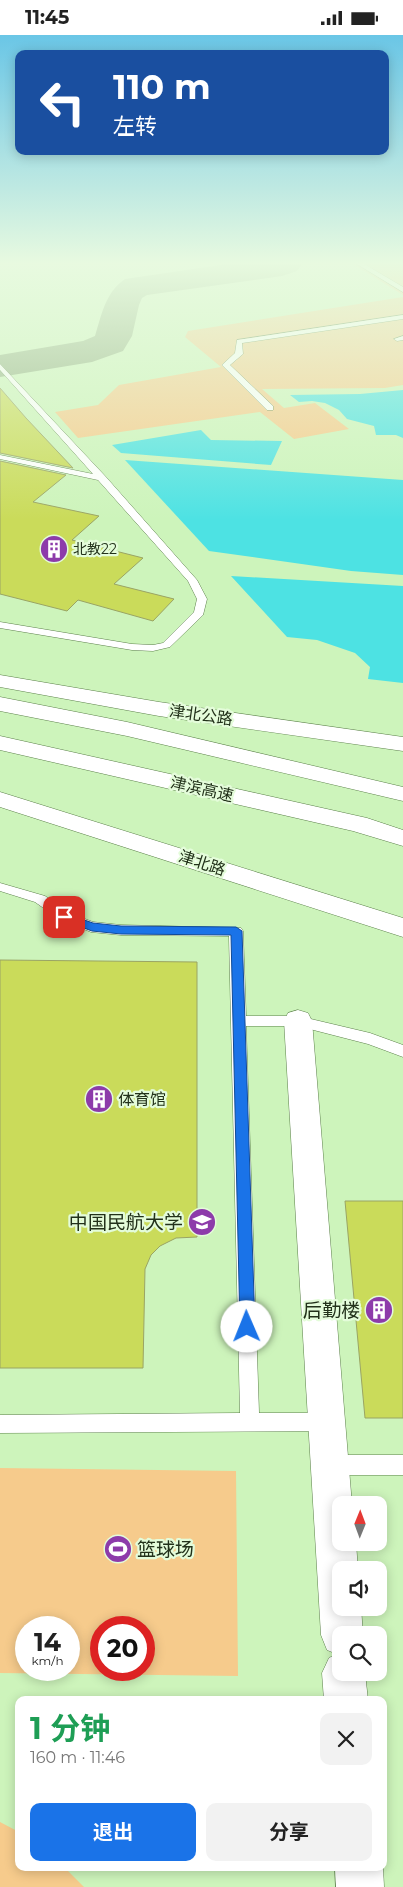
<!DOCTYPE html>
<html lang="zh">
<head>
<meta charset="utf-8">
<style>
  body { margin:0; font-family:Montserrat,"Noto Sans SC",sans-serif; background:#f2f2f2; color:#222; height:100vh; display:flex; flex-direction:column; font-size:19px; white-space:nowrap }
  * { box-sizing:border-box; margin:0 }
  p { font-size:16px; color:#767676 }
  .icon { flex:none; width:28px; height:28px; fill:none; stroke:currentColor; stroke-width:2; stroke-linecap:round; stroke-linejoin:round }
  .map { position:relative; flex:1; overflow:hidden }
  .details { position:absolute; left:15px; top:1661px; width:372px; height:175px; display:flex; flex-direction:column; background:#fff; border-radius:10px; box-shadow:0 2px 12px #0003 }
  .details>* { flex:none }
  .top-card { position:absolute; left:15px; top:15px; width:374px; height:105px; border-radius:10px; box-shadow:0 2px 12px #0003; background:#1a4fa0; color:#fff; overflow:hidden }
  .needle { width:32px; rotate:1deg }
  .tools { position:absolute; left:332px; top:1461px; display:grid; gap:10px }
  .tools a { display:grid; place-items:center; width:55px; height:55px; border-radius:10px; background:#fff; box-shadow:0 2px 12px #0003; font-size:25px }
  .speed { position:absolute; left:15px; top:1581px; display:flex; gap:10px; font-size:25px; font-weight:700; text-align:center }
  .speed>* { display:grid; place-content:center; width:65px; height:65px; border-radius:50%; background:#fff; box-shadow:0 2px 12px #0003; line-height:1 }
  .speed small { font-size:12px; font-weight:400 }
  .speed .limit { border:8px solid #d22; background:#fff; color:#111 }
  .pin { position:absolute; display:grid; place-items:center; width:42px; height:42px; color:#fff; margin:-21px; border-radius:10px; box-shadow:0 2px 8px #0006 }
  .me { position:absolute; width:55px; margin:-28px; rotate:359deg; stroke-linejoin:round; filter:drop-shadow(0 0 4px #0008) }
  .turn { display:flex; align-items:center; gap:18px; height:105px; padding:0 15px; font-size:22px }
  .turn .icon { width:65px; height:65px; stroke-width:2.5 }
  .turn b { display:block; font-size:35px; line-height:42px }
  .round { display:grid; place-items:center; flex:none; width:52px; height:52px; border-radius:10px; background:#f2f2f2 }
  .summary { display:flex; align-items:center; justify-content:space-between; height:85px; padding:0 15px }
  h1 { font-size:30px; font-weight:700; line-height:38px; color:#1e9e55 }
  .action { display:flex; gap:10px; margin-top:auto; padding:10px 15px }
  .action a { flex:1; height:58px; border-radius:10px; background:#1a73e8; color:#fff; font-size:20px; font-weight:700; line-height:58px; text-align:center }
  .action a+a { background:#f2f2f2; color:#222 }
  .status { display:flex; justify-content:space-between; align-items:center; height:35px; padding:0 25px; background:#fff; direction:ltr }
  .status svg { height:14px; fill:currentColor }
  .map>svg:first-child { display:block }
</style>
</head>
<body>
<div class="status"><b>11:45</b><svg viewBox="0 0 49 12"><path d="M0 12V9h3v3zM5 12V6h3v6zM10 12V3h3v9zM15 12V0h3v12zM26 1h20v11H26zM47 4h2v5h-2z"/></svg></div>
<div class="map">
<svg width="403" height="1852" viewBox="0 0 403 1852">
  <rect width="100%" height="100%" fill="#cdf4bb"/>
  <g fill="#f6cb8c" fill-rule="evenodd">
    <polygon points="348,226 403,226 403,260"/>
    <polygon points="403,262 403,350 385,353 262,354 284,373 315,368 349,394 294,404 260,377 78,403 55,377 98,370 119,350 221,332 185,302 188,296"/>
    <path d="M 0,1433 L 236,1436 L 238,1641 L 0,1638 ZM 26,1592 L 69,1592 L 69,1635 L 26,1635 ZM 101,1592 L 144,1592 L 144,1635 L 101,1635 Z"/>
    <polygon points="0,1787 19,1797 19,1832 65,1833 84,1852 0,1852"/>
  </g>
  <g fill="#4de2e3">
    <polygon points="403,355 403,403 396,400 376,400 374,391 347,384 339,375 325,368 312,366 299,367 290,360 360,359"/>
    <polygon points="201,395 211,405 282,406 271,430 121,418 112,410"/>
    <polygon points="125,425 403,445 403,540 351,536 209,516"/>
    <polygon points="231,541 403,551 403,648 368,644 370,632 355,618 317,605 287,602"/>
  </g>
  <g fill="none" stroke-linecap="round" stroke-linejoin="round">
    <path fill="#92b082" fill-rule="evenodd" d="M 248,226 L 304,226 L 297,236 L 282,241 L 147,260 L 142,263 L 139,270 L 132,301 L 123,316 L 92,327 L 0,342 L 0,320 L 83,306 L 95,301 C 102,279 105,258 125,244 Z"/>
  </g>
  <g fill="#cadb5a" stroke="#9aa464">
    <polygon points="0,353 26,383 73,433 0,418"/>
    <polygon points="0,426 66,440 33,467 99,481 72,505 143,523 114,549 174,564 153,586 78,565 67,576 0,559"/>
    <polygon points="0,925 197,927 197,1202 176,1203 160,1211 151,1220 145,1234 143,1333 0,1333"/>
    <polygon points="345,1166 403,1166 403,1383 365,1383"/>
  </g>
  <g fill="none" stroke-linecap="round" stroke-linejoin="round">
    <defs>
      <g id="service">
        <polygon points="352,226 359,226 403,252 403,257"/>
        <polygon points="403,280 403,284 242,308 243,319 230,330 273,371 273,375 267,375 222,330 235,318 237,305"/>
        <polygon points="403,301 403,305 397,306 394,304"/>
        <polygon points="0,329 106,442 197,545 207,564 203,580 170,612 153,616 132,615 0,593 0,587 132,609 153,610 163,608 194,577 197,564 188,546 98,445 0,424 0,420 93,439 0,335"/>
        <polygon points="0,848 45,861 69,878 93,887 121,890 241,893 243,896 246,981 298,981 370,998 403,1010 403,1022 368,1009 298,991 246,991 259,1378 326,1378 333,1380 335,1387 333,1394 326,1396 0,1398 0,1380 240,1378 229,901 121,900 91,897 59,884 35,867 0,856"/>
        <polygon points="330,1420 403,1420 403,1440 330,1440 323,1437 320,1430 323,1423"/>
      </g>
      <g id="minor">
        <polygon points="298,975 308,978 312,986 352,1470 341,1470 341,1508 356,1508 358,1535 341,1535 341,1572 361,1572 363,1600 341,1600 341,1638 365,1638 368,1665 324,1665 322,1638 329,1623 337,1619 327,1615 321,1600 284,986 288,978"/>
        <polygon points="335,1832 383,1832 384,1852 336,1852"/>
      </g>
      <polygon id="tertiary" points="0,757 403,883 403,902 0,772"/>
      <polygon id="primary" points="0,640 159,667 403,702 403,716 159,681 0,652"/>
      <g id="motorway">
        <polygon points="0,662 127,687 403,752 403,766 127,701 0,676"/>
        <polygon points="0,701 367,783 403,795 403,811 353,796 0,715"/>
      </g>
    </defs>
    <use href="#service" stroke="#5d814c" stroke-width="1"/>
    <use href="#minor" stroke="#5d814c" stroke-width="1"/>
    <use href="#tertiary" stroke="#5d814c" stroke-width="1"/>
    <use href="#primary" stroke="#5d814c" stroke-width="1"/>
    <use href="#motorway" stroke="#5d814c" stroke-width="1"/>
    <use href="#service" fill="#fff" fill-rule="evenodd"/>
    <use href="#minor" fill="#fff" fill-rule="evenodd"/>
    <use href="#tertiary" fill="#fff" fill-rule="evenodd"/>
    <use href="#primary" fill="#fff" fill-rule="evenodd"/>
    <use href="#motorway" fill="#fff" fill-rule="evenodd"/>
  </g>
  <linearGradient id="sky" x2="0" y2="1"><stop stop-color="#6ac6e6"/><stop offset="0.47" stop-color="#e8fae0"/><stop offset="1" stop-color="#e8fae0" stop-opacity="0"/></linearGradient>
  <rect width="403" height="485" fill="url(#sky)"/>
  <polygon fill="#1a73e8" stroke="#114b97" points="64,878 93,888 121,891 236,892 242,896 255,1292 253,1297 247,1299 242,1297 240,1292 231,900 121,899 92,896 60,884 59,882 60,879"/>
  <defs>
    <symbol id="building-disc" viewBox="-11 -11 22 22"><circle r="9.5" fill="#8d3baa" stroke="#e4fcda"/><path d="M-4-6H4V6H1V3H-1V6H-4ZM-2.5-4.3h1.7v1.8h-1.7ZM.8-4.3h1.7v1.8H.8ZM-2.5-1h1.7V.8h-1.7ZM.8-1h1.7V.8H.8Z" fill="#fff"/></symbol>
    <symbol id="university-disc" viewBox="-11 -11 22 22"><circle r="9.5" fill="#8d3baa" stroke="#e4fcda"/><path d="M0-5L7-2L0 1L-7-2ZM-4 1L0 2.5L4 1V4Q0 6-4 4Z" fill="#fff"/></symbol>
    <symbol id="stadium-disc" viewBox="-11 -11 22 22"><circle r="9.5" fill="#8d3baa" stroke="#e4fcda"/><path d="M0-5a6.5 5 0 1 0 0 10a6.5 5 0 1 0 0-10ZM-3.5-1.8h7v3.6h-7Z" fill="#fff"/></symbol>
  </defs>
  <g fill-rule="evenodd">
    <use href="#building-disc" x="38" y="498" width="32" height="32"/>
    <use href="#building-disc" x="83" y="1048" width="32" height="32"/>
    <use href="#university-disc" x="186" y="1171" width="32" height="32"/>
    <use href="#building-disc" x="363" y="1259" width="32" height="32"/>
    <use href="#stadium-disc" x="102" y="1498" width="32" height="32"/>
  </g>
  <g text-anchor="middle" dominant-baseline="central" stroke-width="4.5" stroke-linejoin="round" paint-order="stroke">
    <g font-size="14" fill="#22311a" stroke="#e4fcda" text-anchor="start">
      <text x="73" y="514">北教22</text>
    </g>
    <g font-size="16" fill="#22311a" stroke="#e4fcda">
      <text transform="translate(201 680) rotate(8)">津北公路</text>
      <text transform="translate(202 754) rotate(13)">津滨高速</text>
      <text transform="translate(202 828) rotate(18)">津北路</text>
    </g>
    <g font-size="16" fill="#22311a" stroke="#e4fcda" text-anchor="start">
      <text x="118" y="1064">体育馆</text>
    </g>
    <g font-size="19" fill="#22311a" stroke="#e4fcda" text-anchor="end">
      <text x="183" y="1187">中国民航大学</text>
      <text x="360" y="1275">后勤楼</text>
      <text x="137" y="1514" text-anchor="start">篮球场</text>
    </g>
  </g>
</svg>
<div class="tools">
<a><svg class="needle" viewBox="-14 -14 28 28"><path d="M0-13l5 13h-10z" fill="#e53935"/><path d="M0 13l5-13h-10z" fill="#767676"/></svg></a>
<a><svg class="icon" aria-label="sound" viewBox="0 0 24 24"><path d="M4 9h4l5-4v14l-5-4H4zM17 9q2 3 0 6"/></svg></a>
<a><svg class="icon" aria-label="search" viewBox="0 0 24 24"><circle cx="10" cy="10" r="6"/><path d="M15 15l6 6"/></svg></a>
</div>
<div class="speed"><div>14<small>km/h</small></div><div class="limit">20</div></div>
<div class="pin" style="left:64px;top:882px;background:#d93025"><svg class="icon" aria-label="arrive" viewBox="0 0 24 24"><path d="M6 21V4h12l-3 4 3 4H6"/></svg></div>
<svg class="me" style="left:247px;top:1292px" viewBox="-20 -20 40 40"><circle r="19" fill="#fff"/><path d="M0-13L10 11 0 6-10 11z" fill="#1a73e8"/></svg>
<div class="top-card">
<div class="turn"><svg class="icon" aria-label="left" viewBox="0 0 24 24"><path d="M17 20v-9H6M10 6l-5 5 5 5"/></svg><div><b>110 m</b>左转</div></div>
</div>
<section class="details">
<div class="summary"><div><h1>1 分钟</h1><p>160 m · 11:46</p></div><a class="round"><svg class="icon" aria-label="close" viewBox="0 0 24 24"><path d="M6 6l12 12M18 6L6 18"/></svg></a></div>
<div class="action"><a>退出</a><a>分享</a></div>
</section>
</div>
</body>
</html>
